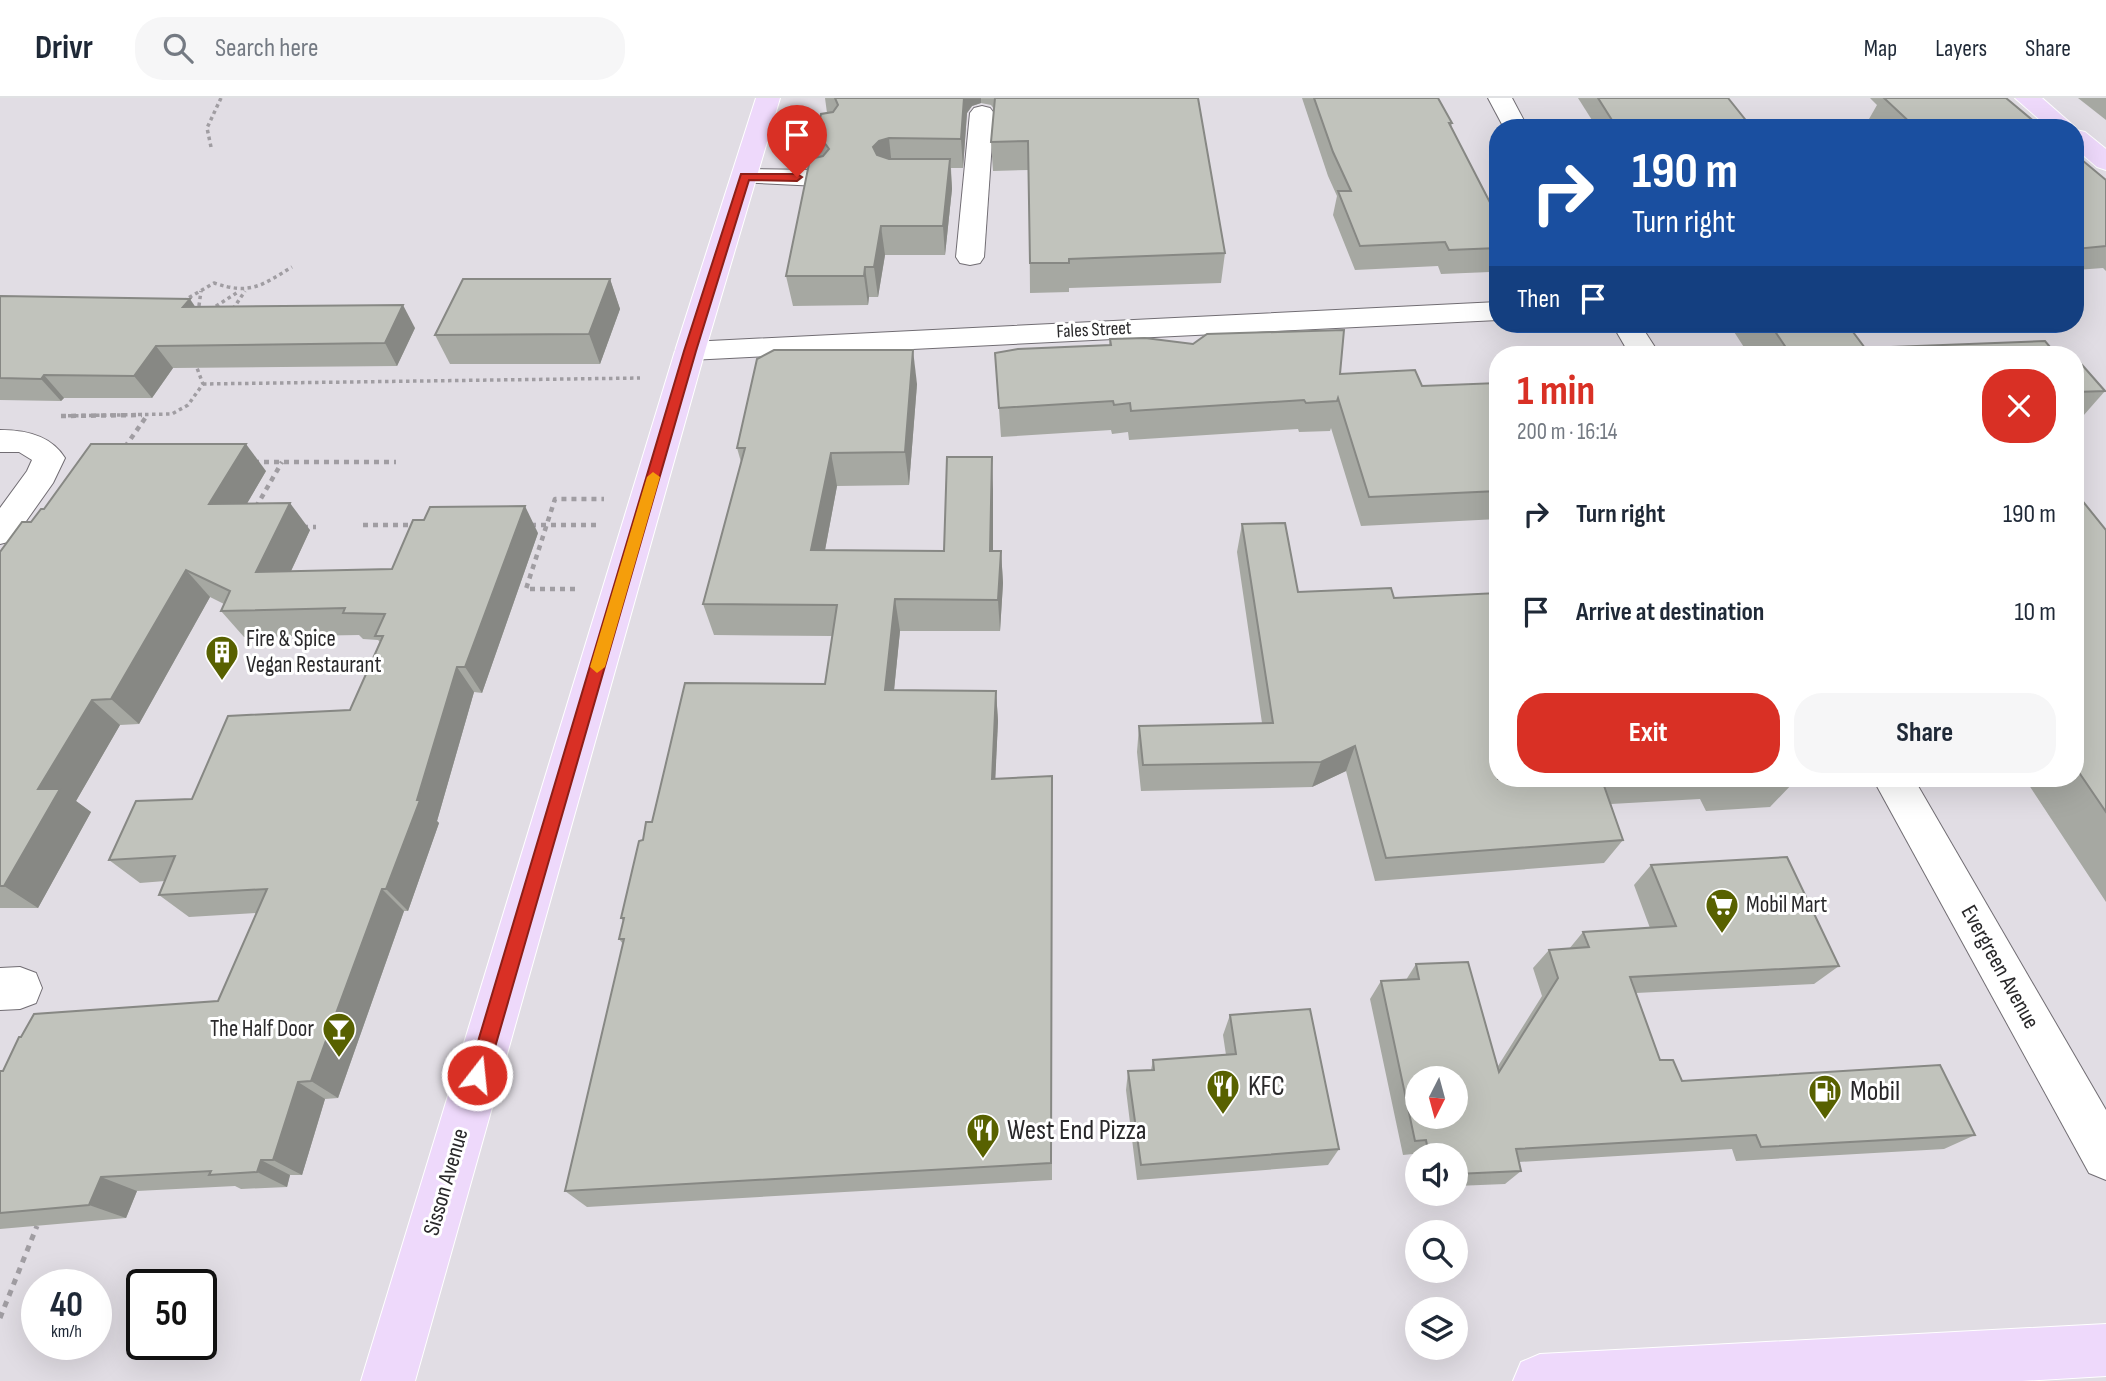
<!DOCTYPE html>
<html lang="en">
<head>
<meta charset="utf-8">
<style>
  body { margin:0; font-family:"Sofia Sans Condensed",sans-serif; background:#f6f6f7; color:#1f2937; height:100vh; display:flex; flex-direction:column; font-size:26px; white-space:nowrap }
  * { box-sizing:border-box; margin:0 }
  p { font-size:23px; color:#747a83 }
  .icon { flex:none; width:38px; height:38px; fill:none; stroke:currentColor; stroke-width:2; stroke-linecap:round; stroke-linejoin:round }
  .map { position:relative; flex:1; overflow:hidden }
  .details { position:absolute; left:1489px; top:248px; width:595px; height:441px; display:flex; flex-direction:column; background:#fff; border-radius:28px; box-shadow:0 7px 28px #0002 }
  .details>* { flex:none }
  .hud { position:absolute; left:1489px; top:21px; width:595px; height:214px; border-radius:28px; box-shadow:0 7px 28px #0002; background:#1a4fa0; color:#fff; overflow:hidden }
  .needle { width:46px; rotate:186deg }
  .fabs { position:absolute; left:1405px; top:968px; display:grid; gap:14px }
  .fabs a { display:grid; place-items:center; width:63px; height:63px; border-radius:50%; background:#fff; box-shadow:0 7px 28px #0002; font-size:35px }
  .speed { position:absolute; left:21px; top:1171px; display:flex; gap:14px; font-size:35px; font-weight:700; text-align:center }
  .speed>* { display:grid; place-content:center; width:91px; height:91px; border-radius:50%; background:#fff; box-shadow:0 7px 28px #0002; line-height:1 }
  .speed small { font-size:18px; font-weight:400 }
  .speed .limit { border:4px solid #111; border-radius:10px; background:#fff; color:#111 }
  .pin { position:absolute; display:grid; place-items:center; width:60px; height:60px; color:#fff; margin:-72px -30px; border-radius:50% 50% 50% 0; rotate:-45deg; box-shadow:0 0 7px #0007 }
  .pin .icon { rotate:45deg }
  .me { position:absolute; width:77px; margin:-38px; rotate:16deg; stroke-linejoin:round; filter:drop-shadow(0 0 5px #0008) }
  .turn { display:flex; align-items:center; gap:24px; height:147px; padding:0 28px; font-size:32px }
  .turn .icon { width:91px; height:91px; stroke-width:2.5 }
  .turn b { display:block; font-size:49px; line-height:60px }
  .then { display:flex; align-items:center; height:66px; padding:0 28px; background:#0003; gap:14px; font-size:26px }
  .round { display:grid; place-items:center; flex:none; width:74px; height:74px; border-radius:28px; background:#f6f6f7 }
  .head { display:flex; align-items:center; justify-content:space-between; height:119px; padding:0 28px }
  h1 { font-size:42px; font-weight:700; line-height:52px; color:#d93025 }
  .cta { display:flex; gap:14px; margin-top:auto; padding:14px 28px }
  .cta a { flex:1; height:80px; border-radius:28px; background:#d93025; color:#fff; font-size:28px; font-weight:700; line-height:80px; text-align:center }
  .cta a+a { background:#f6f6f7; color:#1f2937 }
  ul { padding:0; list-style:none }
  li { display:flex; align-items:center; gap:21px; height:98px; padding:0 28px }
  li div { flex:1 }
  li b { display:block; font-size:26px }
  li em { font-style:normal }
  header { display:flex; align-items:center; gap:42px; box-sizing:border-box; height:98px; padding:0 35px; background:#fff; border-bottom:2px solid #e0e1e3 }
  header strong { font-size:33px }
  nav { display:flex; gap:38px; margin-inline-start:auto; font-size:24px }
  .search { width:490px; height:63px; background:#f6f6f7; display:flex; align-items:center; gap:18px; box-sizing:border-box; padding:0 24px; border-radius:28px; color:#747a83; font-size:26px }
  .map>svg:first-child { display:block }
</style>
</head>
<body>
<header>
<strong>Drivr</strong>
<div class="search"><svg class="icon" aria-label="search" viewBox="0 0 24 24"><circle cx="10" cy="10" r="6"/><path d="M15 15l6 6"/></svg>Search here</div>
<nav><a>Map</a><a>Layers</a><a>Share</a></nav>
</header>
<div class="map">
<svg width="2106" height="1283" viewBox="0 0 2106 1283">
  <rect width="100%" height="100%" fill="#e1dde4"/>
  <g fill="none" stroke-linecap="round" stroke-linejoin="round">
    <defs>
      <g id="minor">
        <polygon points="1488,0 1512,0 1528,30 1504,30"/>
        <polygon points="982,8 990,10 994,15 984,159 980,165 970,167 960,165 956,159 970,15 974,10"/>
        <polygon points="758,27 828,28 837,30 840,35 837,40 828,42 749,39 746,34 749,29"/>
        <polygon points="745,71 818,72 827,75 831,80 827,85 818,88 736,84 732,79 736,74"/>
        <polygon points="1498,204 1498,222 690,262 680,260 675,253 680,246 690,244"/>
        <polygon points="1612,226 1640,226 1660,257 1630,257"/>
        <path d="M 0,332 C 25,332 51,337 65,360 L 53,385 L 12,443 L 0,446 L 0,410 L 27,373 L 32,362 L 19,354 L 0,354 Z"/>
        <polygon points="1873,681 1914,681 2106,1012 2106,1082 2089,1075"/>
        <polygon points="20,869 36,875 42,890 36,905 20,911 0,912 0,870"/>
      </g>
      <g id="major">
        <polygon points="756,0 780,0 705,253 415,1283 361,1283 675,253"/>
        <polygon points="2015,0 2042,0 2076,30 2049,30"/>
        <polygon points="2076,32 2085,34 2106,51 2106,72 2097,69 2076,51"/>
        <polygon points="2106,1226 2106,1278 2022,1283 1513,1283 1521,1264 1540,1256"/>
      </g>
    </defs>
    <use href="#minor" stroke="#716d73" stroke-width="2"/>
    <use href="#major" stroke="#fff" stroke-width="2"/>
    <g stroke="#a09da2" stroke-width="3.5" stroke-dasharray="3.5 3.5" stroke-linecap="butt">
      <polyline points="211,49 207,30 221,0"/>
      <path d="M 183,203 L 214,185 C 250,197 261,188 292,169"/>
      <polyline points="233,211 245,193"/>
      <polyline points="210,212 238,194"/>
      <polyline points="198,215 201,193"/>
      <polyline points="203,286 640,280"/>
      <polyline points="61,318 172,316 188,307 203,286 197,270 199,266"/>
    </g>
    <g stroke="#a09da2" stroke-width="4.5" stroke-dasharray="5 5" stroke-linecap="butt">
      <polyline points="61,318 142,317"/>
      <polyline points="125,349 146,319"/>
      <polyline points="254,364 396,364"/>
      <polyline points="256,409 282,364"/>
      <polyline points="363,427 414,427"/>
      <polyline points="531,427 596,427"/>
      <polyline points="303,429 316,429"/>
      <polyline points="575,491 526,491 555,401 604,401"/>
    </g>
    <polyline stroke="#a09da2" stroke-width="5" stroke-dasharray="6 6" stroke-linecap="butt" points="0,1220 37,1128"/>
    <use href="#minor" fill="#fff" fill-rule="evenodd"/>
    <use href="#major" fill="#eed9fb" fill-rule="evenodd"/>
  </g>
  <g fill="#a6a8a2">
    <polygon points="825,0 1198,0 1225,155 1221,185 1069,190 1069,194 1030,195 1029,72 993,73 991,44 994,11 991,7 981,5 972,8 967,15 963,70 951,70 952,91 945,157 885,157 878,199 869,199 868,207 793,208 786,178 818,59 815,41 827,15"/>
    <polygon points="1302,0 1438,0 1452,25 1451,29 1498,120 1498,171 1491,172 1490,174 1441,176 1438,168 1355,172 1333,117 1337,98 1328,78"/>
    <polygon points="1578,0 1728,0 1752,30 1597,30"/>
    <polygon points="1870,0 2006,0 2042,30 1879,30 1869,21 1877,7"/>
    <polygon points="2078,0 2106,0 2106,22"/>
    <polygon points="2076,57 2106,82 2106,173 2103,170 2076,172"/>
    <polygon points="610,181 620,211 600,266 450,266 435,237"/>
    <polygon points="0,198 195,209 415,230 397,268 173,270 152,300 64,300 61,303 0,302"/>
    <polygon points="1729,226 1847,226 1865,250 2055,255 2073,257 1749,257"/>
    <polygon points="1110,241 1422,288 1498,285 1498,421 1361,428 1331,330 1330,333 1299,334 1298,331 1129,342 1128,334 1112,336 1111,332 1001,339 995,255 1109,247"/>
    <polygon points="2076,260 2105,293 2076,326"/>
    <polygon points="917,286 909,387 837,388 825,452 944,453 993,392 993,453 1001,453 1003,485 1000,533 900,533 894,592 996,593 998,623 995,681 1052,678 1052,1082 587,1109 565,1093 623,846 619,841 623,823 621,820 643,742 652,724 825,586 832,538 714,537 703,506 741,364 737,350"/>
    <polygon points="266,373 247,405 310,432 291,473 392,471 538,435 482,595 474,594 437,723 439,725 408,813 404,813 338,1000 325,1001 302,1077 290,1077 287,1089 241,1091 235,1088 137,1093 126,1120 0,1131 0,973 3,973 21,939 218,903 257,815 189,819 159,797 165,783 140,785 109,762 192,701 350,612 380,544 378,542 363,541 359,537 244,539 221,513 224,506 210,499 139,626 120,627 76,703 91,714 38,810 0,810 0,454 31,424"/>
    <polygon points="2076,395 2106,432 2106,804 2025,681 2076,681"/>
    <polygon points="1242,426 1298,494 1394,500 1498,681 1793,681 1794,684 1770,709 1706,713 1700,701 1611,706 1623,742 1604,765 1375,783 1346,673 1312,689 1141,693 1137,654 1139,628 1262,625 1237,454"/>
    <polygon points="1651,767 1839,868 1814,886 1636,895 1660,962 1682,983 1975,1037 1944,1051 1736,1063 1732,1051 1519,1064 1521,1073 1505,1086 1456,1088 1456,1057 1418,1057 1418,1079 1413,1056 1403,1057 1370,901 1381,883 1406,882 1416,866 1498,968 1542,898 1533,870 1549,852 1569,851 1583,834 1650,830 1634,787"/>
    <polygon points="1230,917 1339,1051 1328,1067 1137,1082 1126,992 1128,973 1151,972 1153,962 1226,957 1223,937"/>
  </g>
  <g fill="#878884">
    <polygon points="964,0 981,0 981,5 972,8 967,15 963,70 961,41"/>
    <polygon points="889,40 892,69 882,73 873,49 879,43"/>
    <polygon points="950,61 952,91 945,157 943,128"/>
    <polygon points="881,128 885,157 878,199 874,169"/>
    <polygon points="865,169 869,199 868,207 864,178"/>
    <polygon points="610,181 620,211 600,266 589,236"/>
    <polygon points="190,201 205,223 183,209"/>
    <polygon points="403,207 415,230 397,268 385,245"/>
    <polygon points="156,248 173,270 152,300 134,278"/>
    <polygon points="913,252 917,286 909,387 905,354"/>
    <polygon points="44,277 64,300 61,303 41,281"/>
    <polygon points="246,346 266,373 231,433 209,406"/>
    <polygon points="831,355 837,388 819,484 811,452"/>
    <polygon points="992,359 993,392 993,485 990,453"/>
    <polygon points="290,405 310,432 278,501 256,474"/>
    <polygon points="525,408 538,435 482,595 465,569"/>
    <polygon points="1001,453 1003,485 1000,533 998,502"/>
    <polygon points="186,472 210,499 139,626 111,601"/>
    <polygon points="895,501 900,533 891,622 885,592"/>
    <polygon points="457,569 474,594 437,723 439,725 408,813 386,791 417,702"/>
    <polygon points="996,593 998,623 994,710 992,681"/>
    <polygon points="92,602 120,627 76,703 91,714 38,810 4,788 38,691"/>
    <polygon points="1355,648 1346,673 1312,689 1321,664"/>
    <polygon points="382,791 404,813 338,1000 311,983"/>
    <polygon points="298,984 325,1001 302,1077 273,1062"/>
    <polygon points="261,1062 290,1077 287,1089 257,1074"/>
    <polygon points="101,1079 137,1093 126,1120 89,1107"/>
  </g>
  <g fill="#c1c3bc" stroke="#878884" stroke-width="2" fill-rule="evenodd">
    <polygon points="835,0 964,0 961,41 889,40 879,43 873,49 877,57 889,61 950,61 943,128 881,128 874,169 865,169 864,178 786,178 810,61 823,58 829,51 824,44 815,41 821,16 833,14 838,7"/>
    <polygon points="995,0 1198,0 1225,155 1069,161 1069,165 1030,165 1028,43 991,44"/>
    <polygon points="1314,0 1438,0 1452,25 1449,25 1498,120 1498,150 1449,152 1445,144 1360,148 1338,93 1351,93 1333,54"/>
    <polygon points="1598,0 1728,0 1752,30 1617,30"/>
    <polygon points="1884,0 2006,0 2042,30 1916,30"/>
    <polygon points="2076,57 2106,82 2106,148 2076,151"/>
    <polygon points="463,181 610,181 589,236 435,237"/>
    <polygon points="0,198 190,201 183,209 403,207 385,245 156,248 134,278 44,277 41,281 0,280"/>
    <polygon points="1770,226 1847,226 1865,250 2045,243 2055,255 2070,254 2073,257 1791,257"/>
    <polygon points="1344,232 1340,276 1415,272 1422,288 1498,285 1498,393 1369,399 1338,300 1337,303 1306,305 1304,302 1131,313 1130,305 1114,307 1113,303 999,310 995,255 1018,251 1111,247 1110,241 1145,240 1193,246 1207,236"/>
    <polygon points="774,252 913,252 905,354 831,355 811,452 944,453 947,359 992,359 990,453 1001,453 998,502 895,501 885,592 996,593 992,681 1052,678 1051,1065 565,1093 624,841 619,841 624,820 621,820 639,743 643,742 646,724 652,724 685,585 825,586 837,507 703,506 745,350 737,350 757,261"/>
    <polygon points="2076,260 2105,293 2076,294"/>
    <polygon points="91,346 246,346 209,406 290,405 256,474 392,471 413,422 424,422 430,409 525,408 465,569 457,569 417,702 420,702 386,791 382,791 311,983 298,984 273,1062 261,1062 257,1074 209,1077 211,1073 101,1079 89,1107 0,1115 0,973 3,973 19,939 21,939 34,916 218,903 267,791 159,797 175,758 109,762 136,703 192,701 228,618 350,612 383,538 375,538 385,516 343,515 345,510 221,513 230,493 186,472 111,601 92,602 38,691 60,691 4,788 0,788 0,454 22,424 31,424 41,411 44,411"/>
    <polygon points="2076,395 2106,432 2106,714 2076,670"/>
    <polygon points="1285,425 1298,494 1391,490 1394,500 1498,495 1498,681 1630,681 1602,682 1623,742 1386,760 1355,648 1321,664 1143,667 1139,628 1273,625 1242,426"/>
    <polygon points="1724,681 1793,681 1794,684 1728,688"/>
    <path d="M 1787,759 L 1839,868 L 1630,879 L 1660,962 L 1673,962 L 1682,983 L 1940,967 L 1975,1037 L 1761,1049 L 1756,1037 L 1516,1051 L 1521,1073 L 1456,1076 L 1456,1057 L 1429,1057 L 1426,1042 L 1415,1043 L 1381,883 L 1419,881 L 1416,866 L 1468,864 L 1499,974 L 1558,880 L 1549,852 L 1589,849 L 1583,834 L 1676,828 L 1651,767 ZM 1418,980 L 1456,980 L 1456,1018 L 1418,1018 Z"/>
    <polygon points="1310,911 1339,1051 1141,1067 1128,973 1154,972 1153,962 1236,956 1230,917"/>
  </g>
  <polygon fill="#d93025" stroke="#8d1f18" stroke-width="2" points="741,76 797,76 802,79 797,83 749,82 696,253 487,977 484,984 477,987 470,984 468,977 684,253"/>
  <polygon fill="#f59e0b" points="653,374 660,379 605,569 597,575 590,569 647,379"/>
  <defs>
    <symbol id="building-pin" viewBox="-11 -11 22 30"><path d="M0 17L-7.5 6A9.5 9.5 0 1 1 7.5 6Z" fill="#586100" stroke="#fff"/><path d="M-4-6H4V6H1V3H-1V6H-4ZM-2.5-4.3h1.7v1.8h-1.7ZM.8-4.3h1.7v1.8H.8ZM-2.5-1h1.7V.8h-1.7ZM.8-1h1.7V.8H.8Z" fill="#fff"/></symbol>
    <symbol id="supermarket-pin" viewBox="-11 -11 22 30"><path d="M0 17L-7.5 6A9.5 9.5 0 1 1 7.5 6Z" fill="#586100" stroke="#fff"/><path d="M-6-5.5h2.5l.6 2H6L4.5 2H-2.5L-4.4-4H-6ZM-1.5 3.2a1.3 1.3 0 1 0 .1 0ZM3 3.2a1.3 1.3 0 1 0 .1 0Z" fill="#fff"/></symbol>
    <symbol id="bar-pin" viewBox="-11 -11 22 30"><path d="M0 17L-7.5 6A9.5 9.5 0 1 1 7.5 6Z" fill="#586100" stroke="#fff"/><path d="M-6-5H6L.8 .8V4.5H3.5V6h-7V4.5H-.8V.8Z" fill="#fff"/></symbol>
    <symbol id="restaurant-pin" viewBox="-11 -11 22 30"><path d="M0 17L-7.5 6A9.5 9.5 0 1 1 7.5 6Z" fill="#586100" stroke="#fff"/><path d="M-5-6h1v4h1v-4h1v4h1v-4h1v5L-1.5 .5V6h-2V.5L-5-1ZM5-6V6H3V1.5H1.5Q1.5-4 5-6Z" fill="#fff"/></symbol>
    <symbol id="fuel-pin" viewBox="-11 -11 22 30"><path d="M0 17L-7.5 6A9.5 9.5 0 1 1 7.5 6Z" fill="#586100" stroke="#fff"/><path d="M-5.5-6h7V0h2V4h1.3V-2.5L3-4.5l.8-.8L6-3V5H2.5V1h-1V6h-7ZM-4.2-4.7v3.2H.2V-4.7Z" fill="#fff"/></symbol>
  </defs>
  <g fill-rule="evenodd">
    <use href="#building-pin" x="203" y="535" width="38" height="52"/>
    <use href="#supermarket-pin" x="1703" y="788" width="38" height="52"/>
    <use href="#bar-pin" x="320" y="912" width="38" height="52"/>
    <use href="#restaurant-pin" x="1204" y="969" width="38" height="52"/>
    <use href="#fuel-pin" x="1806" y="974" width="38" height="52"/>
    <use href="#restaurant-pin" x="964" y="1013" width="38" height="52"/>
  </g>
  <g text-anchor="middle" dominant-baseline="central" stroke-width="6" stroke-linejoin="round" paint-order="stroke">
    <g font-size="19" fill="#29282a" stroke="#fff">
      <text transform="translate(1094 232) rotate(-3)">Fales Street</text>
    </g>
    <g font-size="23" fill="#29282a" stroke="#fff" text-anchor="start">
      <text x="246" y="541">Fire &amp; Spice<tspan x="246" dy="26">Vegan Restaurant</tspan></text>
      <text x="1746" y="807">Mobil Mart</text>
      <text x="314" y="931" text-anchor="end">The Half Door</text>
    </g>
    <g font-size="23" fill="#29282a" stroke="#fff">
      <text transform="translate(2000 869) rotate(61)">Evergreen Avenue</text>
      <text transform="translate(446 1084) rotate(-74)">Sisson Avenue</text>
    </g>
    <g font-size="28" fill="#29282a" stroke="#fff" text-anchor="start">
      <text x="1248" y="988">KFC</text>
      <text x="1850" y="993">Mobil</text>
      <text x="1007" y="1032">West End Pizza</text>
    </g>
  </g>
</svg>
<div class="fabs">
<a><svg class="needle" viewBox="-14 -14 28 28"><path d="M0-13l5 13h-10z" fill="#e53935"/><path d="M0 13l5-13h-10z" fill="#747a83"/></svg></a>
<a><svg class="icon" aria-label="sound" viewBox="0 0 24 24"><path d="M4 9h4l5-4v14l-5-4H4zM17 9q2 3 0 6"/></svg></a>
<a><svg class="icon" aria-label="search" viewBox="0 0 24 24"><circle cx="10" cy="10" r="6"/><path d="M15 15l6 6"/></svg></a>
<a><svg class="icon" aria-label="layers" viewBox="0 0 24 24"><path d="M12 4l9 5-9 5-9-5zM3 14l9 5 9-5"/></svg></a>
</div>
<div class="speed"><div>40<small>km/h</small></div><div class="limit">50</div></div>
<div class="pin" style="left:797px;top:79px;background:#d93025"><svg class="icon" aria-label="arrive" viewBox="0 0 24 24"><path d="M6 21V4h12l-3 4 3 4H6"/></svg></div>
<svg class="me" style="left:477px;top:977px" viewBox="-20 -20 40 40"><circle r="17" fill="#d93025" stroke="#fff" stroke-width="3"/><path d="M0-11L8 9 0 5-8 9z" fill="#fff"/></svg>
<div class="hud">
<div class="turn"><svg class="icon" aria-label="right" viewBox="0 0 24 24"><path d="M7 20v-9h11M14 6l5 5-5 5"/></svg><div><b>190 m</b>Turn right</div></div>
<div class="then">Then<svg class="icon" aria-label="arrive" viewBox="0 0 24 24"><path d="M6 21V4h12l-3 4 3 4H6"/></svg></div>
</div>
<section class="details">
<div class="head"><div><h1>1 min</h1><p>200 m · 16:14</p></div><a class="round" style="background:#d93025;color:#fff"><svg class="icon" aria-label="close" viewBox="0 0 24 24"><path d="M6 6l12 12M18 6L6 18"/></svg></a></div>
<ul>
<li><svg class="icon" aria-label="right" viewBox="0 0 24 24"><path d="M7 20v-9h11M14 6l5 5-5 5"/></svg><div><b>Turn right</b></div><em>190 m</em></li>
<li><svg class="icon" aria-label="arrive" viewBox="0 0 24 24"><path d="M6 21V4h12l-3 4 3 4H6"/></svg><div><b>Arrive at destination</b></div><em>10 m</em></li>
</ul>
<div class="cta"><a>Exit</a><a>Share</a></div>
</section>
</div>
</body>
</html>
